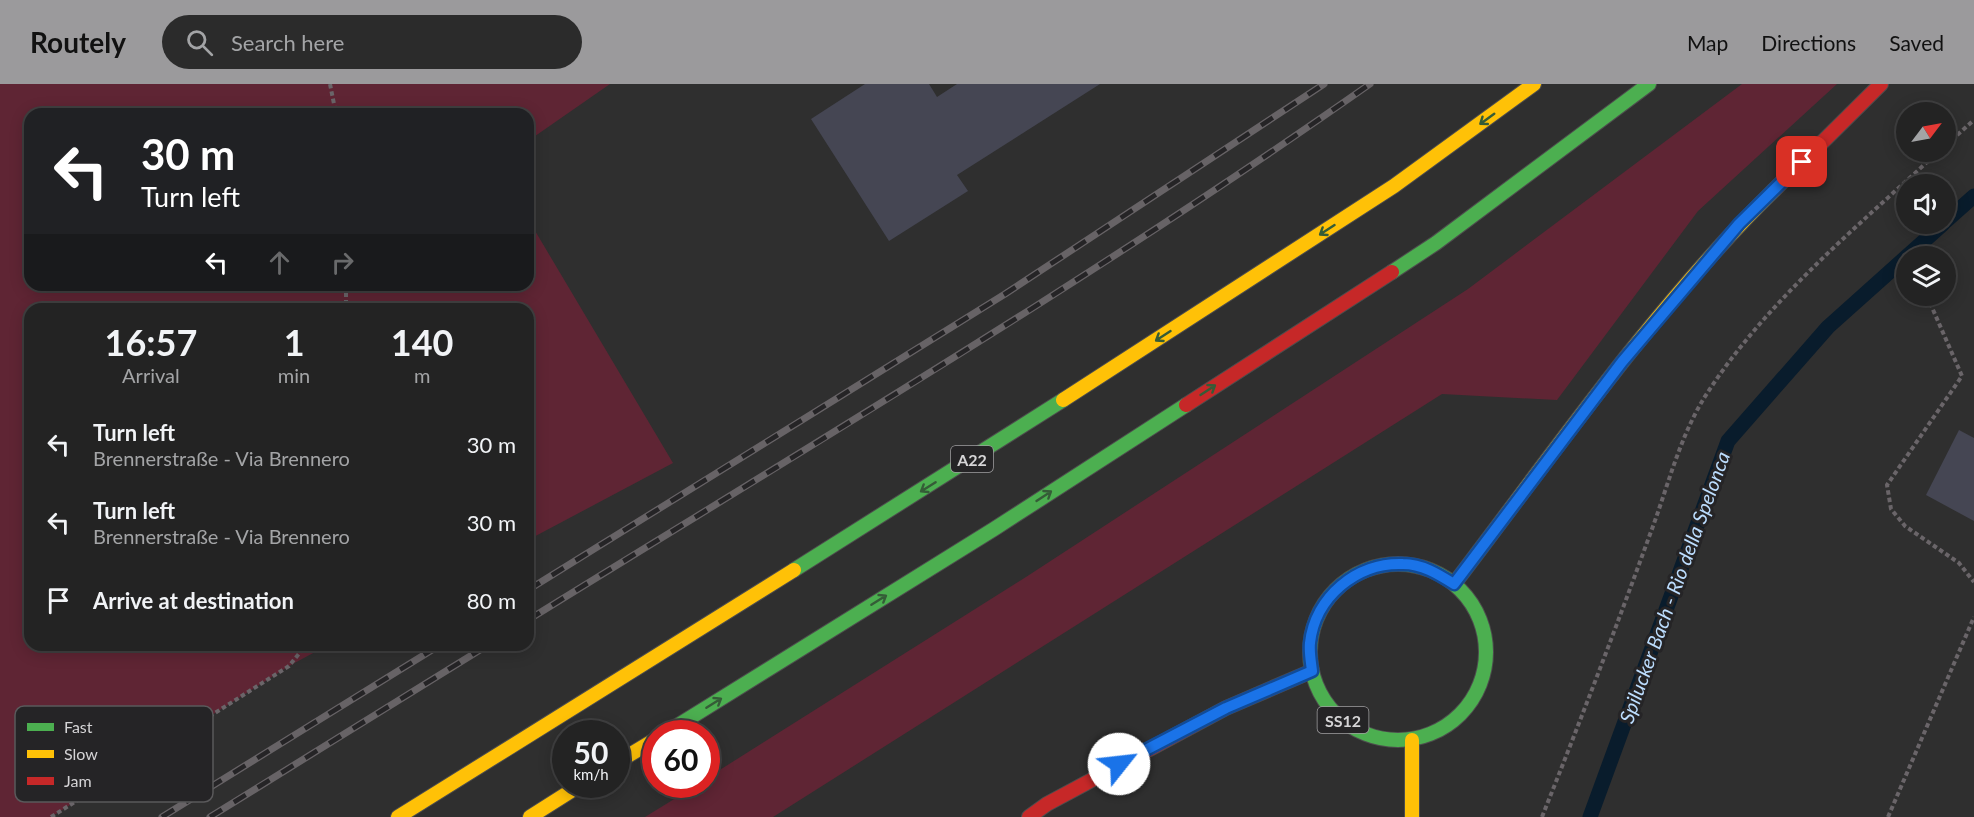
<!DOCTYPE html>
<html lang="en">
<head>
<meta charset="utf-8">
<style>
  body { margin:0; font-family:Lato,sans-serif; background:#2b2b2b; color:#f1f3f6; height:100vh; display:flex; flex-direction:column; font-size:22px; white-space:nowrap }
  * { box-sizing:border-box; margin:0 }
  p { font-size:20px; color:#a3a4a6 }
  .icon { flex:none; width:33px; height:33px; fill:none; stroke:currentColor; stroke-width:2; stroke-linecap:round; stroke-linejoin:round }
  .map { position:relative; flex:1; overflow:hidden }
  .drawer { position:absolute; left:24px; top:219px; width:510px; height:348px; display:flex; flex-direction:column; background:#232323; border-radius:18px; box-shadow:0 3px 15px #0003,0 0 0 2px #404041 }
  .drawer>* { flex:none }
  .banner { position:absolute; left:24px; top:24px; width:510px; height:183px; border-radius:18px; box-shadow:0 3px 15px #0003,0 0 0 2px #404041; background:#202124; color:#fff; overflow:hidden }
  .needle { width:39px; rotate:58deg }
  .buttons { position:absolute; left:1896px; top:18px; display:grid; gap:12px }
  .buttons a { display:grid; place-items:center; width:60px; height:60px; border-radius:50%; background:#232323; box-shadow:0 3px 15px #0003,0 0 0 2px #404041; font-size:30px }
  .speed { position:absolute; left:552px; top:636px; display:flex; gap:12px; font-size:30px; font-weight:700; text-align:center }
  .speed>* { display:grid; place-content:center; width:78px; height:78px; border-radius:50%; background:#232323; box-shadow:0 3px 15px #0003,0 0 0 2px #404041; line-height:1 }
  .speed small { font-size:15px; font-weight:400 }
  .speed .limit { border:9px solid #d22; background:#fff; color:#111 }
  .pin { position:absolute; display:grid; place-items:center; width:51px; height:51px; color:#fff; margin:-26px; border-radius:12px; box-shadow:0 3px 9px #0006 }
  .me { position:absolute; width:66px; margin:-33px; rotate:61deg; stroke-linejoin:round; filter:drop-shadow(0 0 4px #0008) }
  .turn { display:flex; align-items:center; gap:21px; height:126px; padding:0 18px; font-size:27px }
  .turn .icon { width:78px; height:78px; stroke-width:2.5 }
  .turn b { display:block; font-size:42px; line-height:51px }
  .lanes { display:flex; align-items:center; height:57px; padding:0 18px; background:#0003; justify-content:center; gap:30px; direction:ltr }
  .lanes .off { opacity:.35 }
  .eta { display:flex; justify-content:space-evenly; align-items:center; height:102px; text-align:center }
  .eta b { font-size:36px; font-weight:700; line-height:42px }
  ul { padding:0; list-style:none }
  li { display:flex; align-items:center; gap:18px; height:78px; padding:0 18px }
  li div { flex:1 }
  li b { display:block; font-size:22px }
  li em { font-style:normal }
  header { display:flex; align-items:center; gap:36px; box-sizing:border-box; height:84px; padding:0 30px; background:#9b9a9c; color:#111 }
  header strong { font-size:28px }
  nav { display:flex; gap:33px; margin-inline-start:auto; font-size:21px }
  .search { width:420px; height:54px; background:#2b2b2b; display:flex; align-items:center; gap:15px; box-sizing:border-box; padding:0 21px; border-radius:33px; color:#a3a4a6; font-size:22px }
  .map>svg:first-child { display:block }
</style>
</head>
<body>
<header>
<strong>Routely</strong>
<div class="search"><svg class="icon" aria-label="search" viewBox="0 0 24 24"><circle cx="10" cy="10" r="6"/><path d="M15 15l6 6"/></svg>Search here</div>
<nav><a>Map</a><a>Directions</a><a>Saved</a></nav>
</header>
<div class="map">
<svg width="1974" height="733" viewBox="0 0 1974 733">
  <rect width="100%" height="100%" fill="#2f2f2f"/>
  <g fill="#5f2534">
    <polygon points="0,0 610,0 528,57 528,30 30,30 30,201 528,201 528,135 673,379 528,456 528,225 30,225 30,561 328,561 289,582 51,733 0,733"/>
    <polygon points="1742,0 1837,0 1698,127 1557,316 1442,310 773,733 645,733 697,701 706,700 707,694 1026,493 1468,205"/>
  </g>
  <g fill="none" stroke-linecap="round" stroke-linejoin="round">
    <g stroke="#091c2c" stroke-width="15">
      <polyline points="1946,137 1974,112"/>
      <polyline points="1590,733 1728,357 1828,243 1943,140"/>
    </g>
  </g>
  <g fill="#454653">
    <polygon points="865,0 929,0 937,13 957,0 1100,0 957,91 968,107 889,157 811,35"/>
    <polygon points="1959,346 1974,354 1974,437 1926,411"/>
  </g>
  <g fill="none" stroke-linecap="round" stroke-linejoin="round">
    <defs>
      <g id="fast">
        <polyline points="1392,188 1436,159 1649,0"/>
        <circle cx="1398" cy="568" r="88"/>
        <polyline points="794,486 1063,316"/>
        <polyline points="664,650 994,445 1186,321"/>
      </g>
      <g id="slow">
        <polyline points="1063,316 1394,102 1534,0"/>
        <path d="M 1454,500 C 1556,366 1653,225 1774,106"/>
        <polyline points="1412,656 1412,733"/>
        <polyline points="616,679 656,655"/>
        <polyline points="398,733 794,486"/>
        <polyline points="530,733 582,700"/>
      </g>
      <g id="jam">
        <polyline points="1774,106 1881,0"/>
        <polyline points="1186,321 1392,188"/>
        <polyline points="1029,733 1047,720 1226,624 1312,587"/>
      </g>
    </defs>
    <use href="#fast" stroke="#4d4d4d" stroke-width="16"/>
    <use href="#slow" stroke="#4d4d4d" stroke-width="16"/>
    <use href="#jam" stroke="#4d4d4d" stroke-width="16"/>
    <g stroke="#6a6569" stroke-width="4" stroke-dasharray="4.5 3" stroke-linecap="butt">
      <polyline points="330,0 336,30"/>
      <polyline points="1946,61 1974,36"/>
      <polyline points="346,201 346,225"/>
      <polyline points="1927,212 1962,292 1887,401 1891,425 1905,442 1959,479 1974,498"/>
      <polyline points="51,733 289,582 306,561"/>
      <path d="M 1542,733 C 1579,640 1615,547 1649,453 C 1667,406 1678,357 1704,314 C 1765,218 1856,144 1938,68"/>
      <polyline points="1888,733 1974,533"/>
    </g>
    <use href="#fast" stroke="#4caf50" stroke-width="14"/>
    <use href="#slow" stroke="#ffc107" stroke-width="14"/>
    <use href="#jam" stroke="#c62828" stroke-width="14"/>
    <defs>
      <g id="rail">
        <polyline points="528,506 1005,210 1324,0"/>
        <path d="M 528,536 C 811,361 1098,191 1370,0"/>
        <polyline points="162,733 440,561"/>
        <polyline points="210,733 488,561"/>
      </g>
    </defs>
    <use href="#rail" stroke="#676366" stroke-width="7"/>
    <use href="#rail" stroke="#252426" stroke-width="4.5" stroke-dasharray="14" stroke-linecap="butt"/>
  </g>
  <defs><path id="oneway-shaft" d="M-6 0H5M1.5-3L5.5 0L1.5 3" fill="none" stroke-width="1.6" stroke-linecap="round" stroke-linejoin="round" transform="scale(1.5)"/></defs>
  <g stroke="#355c37">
    <use href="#oneway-shaft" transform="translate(1487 35) rotate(144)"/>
    <use href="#oneway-shaft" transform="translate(1327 146) rotate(147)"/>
    <use href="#oneway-shaft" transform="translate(1163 252) rotate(147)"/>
    <use href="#oneway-shaft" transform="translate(1208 306) rotate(-33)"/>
    <use href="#oneway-shaft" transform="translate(928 403) rotate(148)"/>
    <use href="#oneway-shaft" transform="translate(1044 412) rotate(-33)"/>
    <use href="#oneway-shaft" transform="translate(879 516) rotate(-32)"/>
    <use href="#oneway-shaft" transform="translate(714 619) rotate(-32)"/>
  </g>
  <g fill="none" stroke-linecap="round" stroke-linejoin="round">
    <defs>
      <path id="route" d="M 1119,680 L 1226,624 L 1312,587 C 1311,578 1309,568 1310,559 C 1315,513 1357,478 1403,480 C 1422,480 1438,490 1454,500 L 1622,278 L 1739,140 L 1802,78"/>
    </defs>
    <use href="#route" stroke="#114b97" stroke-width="15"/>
    <use href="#route" stroke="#1a73e8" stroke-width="10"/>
  </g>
  <g text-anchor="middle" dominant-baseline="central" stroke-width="6" stroke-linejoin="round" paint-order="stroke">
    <g fill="#252426" stroke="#a09fa1" stroke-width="1.5">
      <rect x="951" y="362" width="42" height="26" rx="4.5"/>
      <rect x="1317.5" y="623" width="51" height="26" rx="4.5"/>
    </g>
    <g font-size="16" font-weight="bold" fill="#d5d4d6">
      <text x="972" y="375">A22</text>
      <text x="1343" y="636">SS12</text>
    </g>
    <g font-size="20" font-style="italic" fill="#bcddfe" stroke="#252426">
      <text transform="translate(1674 503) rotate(-70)">Spilucker Bach - Rio della Spelonca</text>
    </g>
  </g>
  <rect x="15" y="622" width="198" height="96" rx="9" fill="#252426" stroke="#5a595b" stroke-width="1.5"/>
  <rect x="27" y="639" width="27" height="8" fill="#4caf50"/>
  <rect x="27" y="666" width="27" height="8" fill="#ffc107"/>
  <rect x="27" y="693" width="27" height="8" fill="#c62828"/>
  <g font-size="16" fill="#d5d4d6">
    <text x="64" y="649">Fast</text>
    <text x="64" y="676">Slow</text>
    <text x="64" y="703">Jam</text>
  </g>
</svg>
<div class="buttons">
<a><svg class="needle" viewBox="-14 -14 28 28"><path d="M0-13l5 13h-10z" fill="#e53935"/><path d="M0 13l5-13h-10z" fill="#a3a4a6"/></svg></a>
<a><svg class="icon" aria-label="sound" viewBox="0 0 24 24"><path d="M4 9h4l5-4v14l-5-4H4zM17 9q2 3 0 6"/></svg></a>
<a><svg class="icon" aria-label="layers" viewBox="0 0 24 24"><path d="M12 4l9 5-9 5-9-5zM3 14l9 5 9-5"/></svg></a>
</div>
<div class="speed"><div>50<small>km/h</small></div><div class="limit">60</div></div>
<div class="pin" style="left:1802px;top:78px;background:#d93025"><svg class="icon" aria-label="arrive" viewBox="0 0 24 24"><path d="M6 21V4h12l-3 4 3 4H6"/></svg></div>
<svg class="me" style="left:1119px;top:680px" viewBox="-20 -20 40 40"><circle r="19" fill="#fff"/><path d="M0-13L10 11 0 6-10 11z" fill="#1a73e8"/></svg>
<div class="banner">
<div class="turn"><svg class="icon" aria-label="left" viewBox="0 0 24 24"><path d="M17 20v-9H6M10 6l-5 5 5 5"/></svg><div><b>30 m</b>Turn left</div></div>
<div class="lanes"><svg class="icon" aria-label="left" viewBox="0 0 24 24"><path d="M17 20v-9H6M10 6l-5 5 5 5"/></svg><svg class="icon off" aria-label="ahead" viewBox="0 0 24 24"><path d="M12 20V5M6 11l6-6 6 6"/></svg><svg class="icon off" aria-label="right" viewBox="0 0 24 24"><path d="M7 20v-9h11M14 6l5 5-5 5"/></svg></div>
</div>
<section class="drawer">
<div class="eta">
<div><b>16:57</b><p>Arrival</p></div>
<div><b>1</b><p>min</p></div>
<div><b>140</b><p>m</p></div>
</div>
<ul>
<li><svg class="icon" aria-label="left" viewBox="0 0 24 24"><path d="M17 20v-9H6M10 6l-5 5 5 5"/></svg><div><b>Turn left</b><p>Brennerstraße - Via Brennero</p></div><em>30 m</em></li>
<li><svg class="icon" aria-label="left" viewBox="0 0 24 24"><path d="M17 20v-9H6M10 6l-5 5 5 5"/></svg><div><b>Turn left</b><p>Brennerstraße - Via Brennero</p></div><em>30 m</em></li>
<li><svg class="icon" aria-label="arrive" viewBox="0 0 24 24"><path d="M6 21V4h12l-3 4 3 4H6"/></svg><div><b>Arrive at destination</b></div><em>80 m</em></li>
</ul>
</section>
</div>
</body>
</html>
